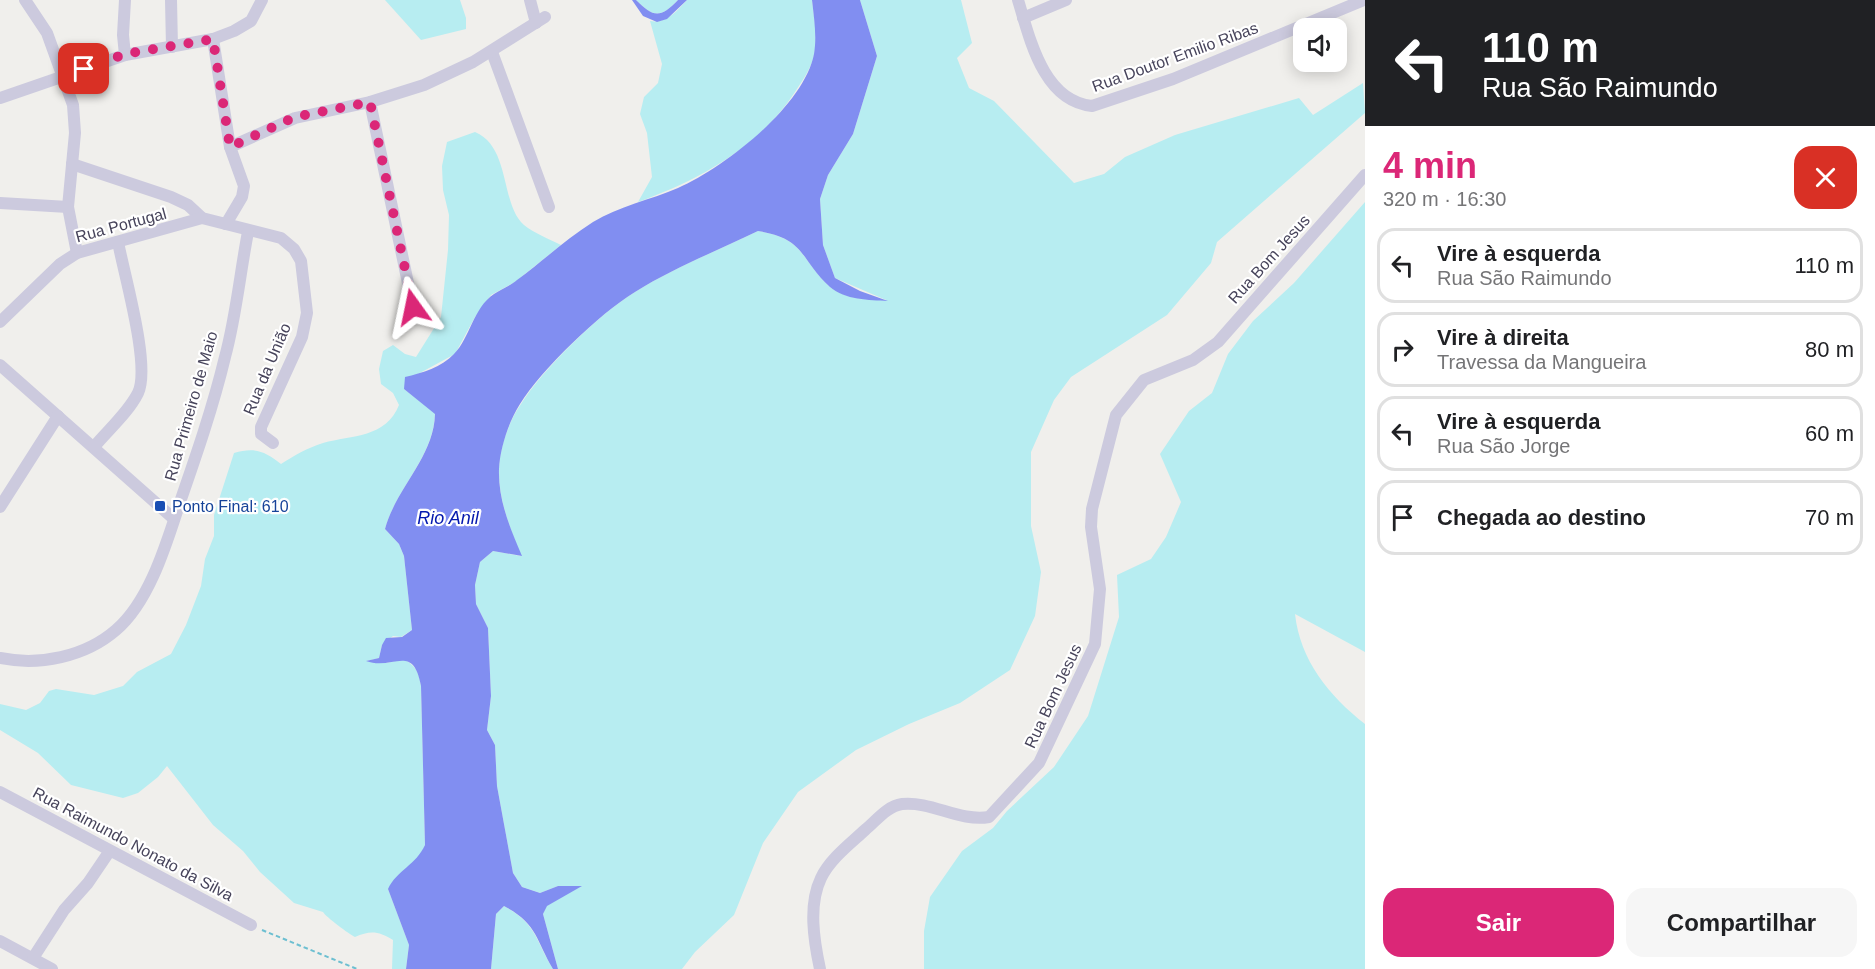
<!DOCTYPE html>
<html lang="pt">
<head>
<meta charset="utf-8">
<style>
  body { margin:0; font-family:Helvetica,sans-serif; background:#f6f6f6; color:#202124; height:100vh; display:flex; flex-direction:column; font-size:22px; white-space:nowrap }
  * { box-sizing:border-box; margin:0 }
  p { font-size:20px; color:#757577 }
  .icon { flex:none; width:33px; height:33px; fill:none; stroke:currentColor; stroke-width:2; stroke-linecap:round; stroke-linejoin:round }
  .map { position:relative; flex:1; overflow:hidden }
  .sheet { display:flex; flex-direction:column; background:#fff; width:510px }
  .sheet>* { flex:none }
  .hud { background:#202124; color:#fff; overflow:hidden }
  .tools { position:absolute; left:1293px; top:18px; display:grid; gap:12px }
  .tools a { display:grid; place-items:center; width:54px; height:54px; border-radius:12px; background:#fff; box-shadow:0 3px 15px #0003; font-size:30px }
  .pin { position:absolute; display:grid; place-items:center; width:51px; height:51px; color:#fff; margin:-26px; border-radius:12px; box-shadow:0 3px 9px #0006 }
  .me { position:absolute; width:66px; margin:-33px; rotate:348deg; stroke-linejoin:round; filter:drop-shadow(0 0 4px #0008) }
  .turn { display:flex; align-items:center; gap:21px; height:126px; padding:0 18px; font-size:27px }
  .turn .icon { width:78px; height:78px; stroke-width:2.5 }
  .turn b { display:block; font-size:42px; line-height:51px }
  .round { display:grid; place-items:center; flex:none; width:63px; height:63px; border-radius:18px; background:#f6f6f6 }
  .head { display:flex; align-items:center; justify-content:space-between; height:102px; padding:0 18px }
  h1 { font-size:36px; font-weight:700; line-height:45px; color:#db2777 }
  .button { display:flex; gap:12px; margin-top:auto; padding:12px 18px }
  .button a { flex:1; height:69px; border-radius:18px; background:#db2777; color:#fff; font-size:24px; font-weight:700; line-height:69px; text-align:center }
  .button a+a { background:#f6f6f6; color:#202124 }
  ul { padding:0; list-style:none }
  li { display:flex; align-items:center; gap:18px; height:75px; margin:0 12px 9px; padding:0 6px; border:3px solid #e0e0e0; border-radius:18px }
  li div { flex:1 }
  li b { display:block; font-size:22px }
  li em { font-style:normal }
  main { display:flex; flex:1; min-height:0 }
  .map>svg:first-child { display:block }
</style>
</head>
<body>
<main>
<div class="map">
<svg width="1365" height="969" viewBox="0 0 1365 969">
  <rect width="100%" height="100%" fill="#f0efec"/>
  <g fill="#b7edf1">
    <polygon points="385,0 460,0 466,18 466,29 421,40"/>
    <path d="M 636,0 L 678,0 C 660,19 653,17 636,0 Z"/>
    <path d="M 687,0 L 812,0 C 814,18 818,38 814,55 C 811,69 802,81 795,92 C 758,148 699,180 638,202 L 652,177 L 647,133 L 640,114 L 644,97 L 658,83 L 662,64 L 650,21 C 666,24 677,11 687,0 Z"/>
    <path d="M 860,0 L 961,0 L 972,43 L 957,58 L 969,88 L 994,101 L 1074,183 L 1104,174 L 1125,157 L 1175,135 L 1299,98 L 1313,115 L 1363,83 L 1365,113 L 1217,242 L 1211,263 L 1167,315 L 1071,377 L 1054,400 L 1031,452 L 1031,526 L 1041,572 L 1035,616 L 1010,670 L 960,703 L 909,724 L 856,750 L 798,792 L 763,843 L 734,915 L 695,952 L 682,969 L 558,969 L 543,914 L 546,906 L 580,886 L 558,886 L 540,893 L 522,887 L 513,873 L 497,786 L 495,745 L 487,730 L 491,696 L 488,628 L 476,604 L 475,585 L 480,562 L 493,551 L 521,556 C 510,528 498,499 499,468 C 500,447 509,421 521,404 C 543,369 599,314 635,292 C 673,268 717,251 758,231 C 805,239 799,257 828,285 C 843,299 867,300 886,300 L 835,278 L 823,245 L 820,199 L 828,175 L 853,134 L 877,56 Z"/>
    <path d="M 475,132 C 511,147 500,204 524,225 C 534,233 549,239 561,245 L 515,282 L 491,295 L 475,317 L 455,354 L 418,374 L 404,389 L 435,413 C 434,457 396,488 385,529 L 399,544 L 404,556 L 412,630 L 401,637 L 393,636 L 382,645 L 379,658 L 367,661 L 387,663 L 403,659 C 416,665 419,673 421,686 L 425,845 L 420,858 L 388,889 L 409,945 L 406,969 L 392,969 L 393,940 C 379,931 370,930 355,937 C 349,934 326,917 323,912 L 294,903 L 260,872 L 243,851 L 213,825 L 167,766 L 158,777 L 138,793 L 123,798 L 71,785 L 38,753 L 0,730 L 0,704 L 26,710 L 40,703 L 49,691 L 56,689 L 94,695 L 123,686 L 137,672 L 171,654 L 186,625 L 201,586 L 205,559 L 214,536 L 214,515 L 234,453 C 254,447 265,451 281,464 C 295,455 307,448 323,443 C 352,435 386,438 399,405 L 393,393 L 381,384 L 379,369 L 383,351 L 393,345 L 405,354 L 416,357 L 441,317 L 448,250 L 449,215 L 443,190 L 442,166 L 447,142 Z"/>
    <path d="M 1365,202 L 1365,652 L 1295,614 C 1300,660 1329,696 1365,724 L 1365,969 L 924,969 L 924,931 L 930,897 L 962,851 L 993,828 L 1007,811 L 1054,767 L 1088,716 L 1119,617 L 1117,575 L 1151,559 L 1166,537 L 1181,502 L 1160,454 L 1189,411 L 1212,393 L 1228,354 L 1253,321 L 1294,283 Z"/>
    <path d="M 504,906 C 537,924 535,940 553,969 L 491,969 L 496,914 Z"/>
  </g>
  <g fill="#818ef1">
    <path d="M 632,0 L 636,0 C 653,17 660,19 678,0 L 687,0 L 667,19 L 657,22 L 643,16 Z"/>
    <path d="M 812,0 L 860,0 L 877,56 L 853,134 L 828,175 L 820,199 L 823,245 L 835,278 L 860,291 L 888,301 C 869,300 845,300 830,287 C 799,259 807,239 758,231 C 717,251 673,268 635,292 C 599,314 542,369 520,404 C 509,421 500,448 499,469 C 498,500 510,528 522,556 L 493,551 L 480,562 L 475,585 L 476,604 L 488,628 L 491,696 L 487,730 L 495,745 L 497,786 L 513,873 L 522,887 L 540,893 L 558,886 L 582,886 L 547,906 L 543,914 L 558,969 L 553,969 C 536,940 537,923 504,906 L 496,914 L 491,969 L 406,969 L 409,945 L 388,889 C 397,870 416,865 425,845 L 421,686 C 413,642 393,671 366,661 L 379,658 L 382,645 L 386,638 L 402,637 L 412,630 L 404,556 L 399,544 L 385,529 C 396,488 434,457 435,414 L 404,389 L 405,377 C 422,373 442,367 454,354 C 470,338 473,308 494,294 C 501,289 510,286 517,280 C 543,261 566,239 593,222 C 619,206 650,200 678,188 C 724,168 804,106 814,54 C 817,37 814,18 812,0 Z"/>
  </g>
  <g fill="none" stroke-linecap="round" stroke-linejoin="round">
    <polyline stroke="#6dbfd1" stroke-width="2" stroke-dasharray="4.5 3" stroke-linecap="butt" points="262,930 357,969"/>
    <g stroke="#cccade" stroke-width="12">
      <polyline points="25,0 47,33 73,105 75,133 68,207 77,253"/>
      <polyline points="125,0 123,35 125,55"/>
      <polyline points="171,0 172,47"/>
      <polyline points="530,0 536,23"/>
      <path d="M 1018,0 C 1030,39 1043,101 1092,106 L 1173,79 L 1364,0"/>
      <polyline points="1023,18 1066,0"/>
      <polyline points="213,39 230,147 244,186 242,197 226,224"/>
      <polyline points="492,52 549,207"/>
      <polyline points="0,98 125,55 213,39 234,31 251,21 262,0"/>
      <polyline points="370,102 413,307"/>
      <polyline points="230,147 295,118 370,102 424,85 473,62 545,17"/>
      <polyline points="72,164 171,197 188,205 202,218 281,238 294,249 301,261 307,313 302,337 261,427 261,434 273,443"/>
      <polyline points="0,203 68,207"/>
      <polyline points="0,322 60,264 77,253 202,218"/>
      <polyline points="0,365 174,519"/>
      <path d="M 94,447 C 108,430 128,413 138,393 C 151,366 124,274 118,242"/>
      <polyline points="0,507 58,416"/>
      <path d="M 0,658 C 39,666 85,657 116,630 C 149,602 166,545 179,505 C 196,456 213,407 225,357 C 236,317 240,273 248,232"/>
      <polyline points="0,792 251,925"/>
      <polyline points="0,941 52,969"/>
      <polyline points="33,958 64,910 88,883 109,852"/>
      <path d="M 820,969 C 814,941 808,905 821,878 C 830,859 850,844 865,830 C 876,821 887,806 902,804 C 932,801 959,822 989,817 L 1039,763 L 1095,644 L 1100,589 L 1091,527 L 1092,509 L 1116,415 L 1144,380 L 1193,360 L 1218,342 L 1365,175"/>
    </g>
  </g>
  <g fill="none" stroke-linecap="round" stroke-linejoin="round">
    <polyline stroke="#db2777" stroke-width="10" stroke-dasharray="0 18" points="84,69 125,54 213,39 230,147 295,117 370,102 413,307"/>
  </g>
  <rect fill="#1a4fb4" stroke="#fff" stroke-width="2" x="154" y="500" width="12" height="12" rx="3"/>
  <g text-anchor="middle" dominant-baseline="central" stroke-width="4.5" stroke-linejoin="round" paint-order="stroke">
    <g font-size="16" fill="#47445b" stroke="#fff">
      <text transform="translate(1175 57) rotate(-20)">Rua Doutor Emilio Ribas</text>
      <text transform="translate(121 225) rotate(-15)">Rua Portugal</text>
      <text transform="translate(1269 259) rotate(-48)">Rua Bom Jesus</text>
      <text transform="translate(267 369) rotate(-67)">Rua da União</text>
      <text transform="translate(191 406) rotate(-74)">Rua Primeiro de Maio</text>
      <text transform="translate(1053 696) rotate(-65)">Rua Bom Jesus</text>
      <text transform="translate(133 844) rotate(28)">Rua Raimundo Nonato da Silva</text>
    </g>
    <g font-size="16" fill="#164399" stroke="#fff" text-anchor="start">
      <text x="172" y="506">Ponto Final: 610</text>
    </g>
    <g font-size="18" font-style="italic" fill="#0418ae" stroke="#fff">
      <text x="448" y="518">Rio Anil</text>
    </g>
  </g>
</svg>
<div class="tools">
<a><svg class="icon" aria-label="sound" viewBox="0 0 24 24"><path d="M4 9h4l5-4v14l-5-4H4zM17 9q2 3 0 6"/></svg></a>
</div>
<div class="pin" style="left:84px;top:69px;background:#d93025"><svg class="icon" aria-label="arrive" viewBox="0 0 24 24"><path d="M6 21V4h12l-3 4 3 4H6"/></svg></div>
<svg class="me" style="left:413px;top:307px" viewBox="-20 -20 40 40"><path d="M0-17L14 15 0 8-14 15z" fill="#db2777" stroke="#fff" stroke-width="4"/></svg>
</div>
<section class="sheet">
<div class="hud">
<div class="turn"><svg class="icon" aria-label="left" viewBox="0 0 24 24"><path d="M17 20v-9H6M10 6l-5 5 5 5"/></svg><div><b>110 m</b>Rua São Raimundo</div></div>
</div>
<div class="head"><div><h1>4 min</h1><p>320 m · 16:30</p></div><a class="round" style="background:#d93025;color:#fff"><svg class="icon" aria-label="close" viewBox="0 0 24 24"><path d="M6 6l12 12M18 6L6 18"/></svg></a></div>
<ul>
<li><svg class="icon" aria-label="left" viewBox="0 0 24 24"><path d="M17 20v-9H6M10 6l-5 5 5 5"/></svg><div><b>Vire à esquerda</b><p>Rua São Raimundo</p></div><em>110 m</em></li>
<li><svg class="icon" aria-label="right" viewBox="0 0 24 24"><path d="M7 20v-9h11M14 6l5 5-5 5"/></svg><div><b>Vire à direita</b><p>Travessa da Mangueira</p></div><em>80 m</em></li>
<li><svg class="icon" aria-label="left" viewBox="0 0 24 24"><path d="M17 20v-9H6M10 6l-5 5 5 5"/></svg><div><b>Vire à esquerda</b><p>Rua São Jorge</p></div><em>60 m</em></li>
<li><svg class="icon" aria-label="arrive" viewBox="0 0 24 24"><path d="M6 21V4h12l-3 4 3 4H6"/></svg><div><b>Chegada ao destino</b></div><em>70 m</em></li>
</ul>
<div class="button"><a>Sair</a><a>Compartilhar</a></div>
</section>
</main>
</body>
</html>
